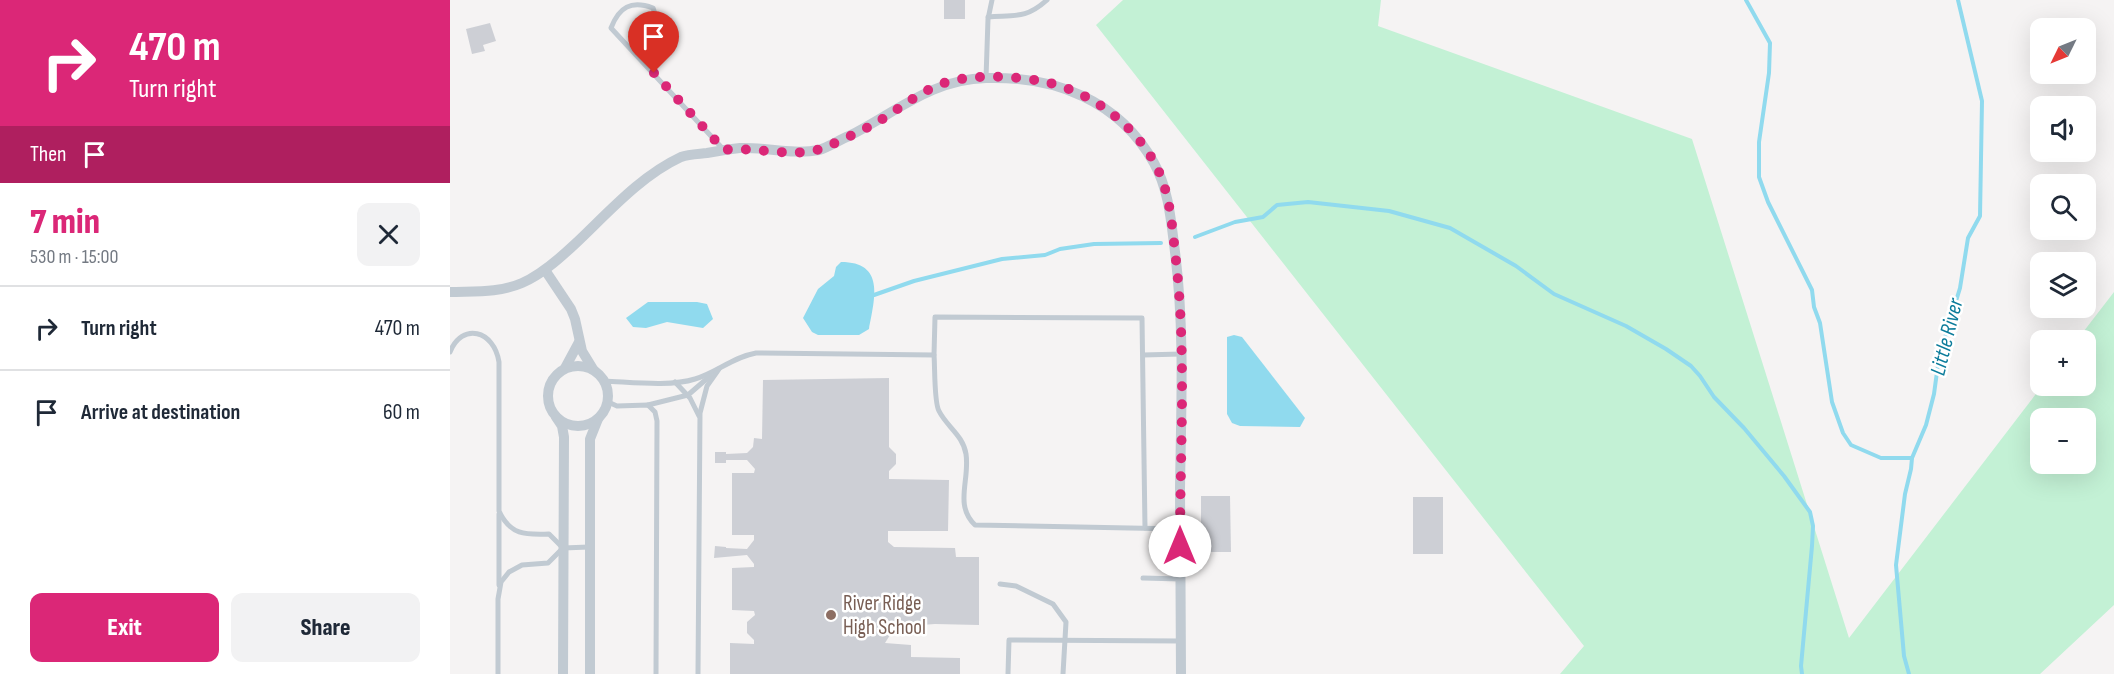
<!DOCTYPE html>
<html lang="en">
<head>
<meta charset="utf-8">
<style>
  body { margin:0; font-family:"Sofia Sans Condensed",sans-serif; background:#f2f2f3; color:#1f2937; height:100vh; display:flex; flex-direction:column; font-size:22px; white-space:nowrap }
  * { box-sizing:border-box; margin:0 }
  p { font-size:20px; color:#747a83 }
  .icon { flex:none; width:33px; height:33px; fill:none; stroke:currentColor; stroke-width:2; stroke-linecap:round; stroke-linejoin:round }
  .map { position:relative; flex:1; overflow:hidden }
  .sheet { display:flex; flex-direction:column; background:#fff; width:450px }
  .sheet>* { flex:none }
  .hud { background:#db2777; color:#fff; overflow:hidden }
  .needle { width:39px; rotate:227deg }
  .controls { position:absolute; left:1580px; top:18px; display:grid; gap:12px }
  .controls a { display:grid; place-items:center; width:66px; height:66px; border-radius:12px; background:#fff; box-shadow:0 6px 24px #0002; font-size:30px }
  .pin { position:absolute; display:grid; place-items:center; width:51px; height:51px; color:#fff; margin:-62px -26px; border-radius:50% 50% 50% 0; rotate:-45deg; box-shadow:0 0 6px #0007 }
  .pin .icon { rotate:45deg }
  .me { position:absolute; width:66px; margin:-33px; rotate:0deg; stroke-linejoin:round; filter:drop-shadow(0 0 4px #0008) }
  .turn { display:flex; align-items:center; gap:21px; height:126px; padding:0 30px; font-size:27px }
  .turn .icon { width:78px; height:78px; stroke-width:2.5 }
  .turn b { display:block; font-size:42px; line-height:51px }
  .then { display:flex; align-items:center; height:57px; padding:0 30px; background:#0003; gap:12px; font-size:22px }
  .round { display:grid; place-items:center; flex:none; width:63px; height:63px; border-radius:12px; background:#f2f2f3 }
  .overview { display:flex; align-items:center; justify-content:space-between; height:102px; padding:0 30px }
  h1 { font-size:36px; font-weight:800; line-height:45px; color:#db2777 }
  .button { display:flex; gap:12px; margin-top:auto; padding:12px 30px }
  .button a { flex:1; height:69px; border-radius:12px; background:#db2777; color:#fff; font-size:24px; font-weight:800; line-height:69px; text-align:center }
  .button a+a { background:#f2f2f3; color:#1f2937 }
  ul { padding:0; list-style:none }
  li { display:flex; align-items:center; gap:18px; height:84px; padding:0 30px; border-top:2px solid #e0e1e3 }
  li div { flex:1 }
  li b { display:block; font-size:22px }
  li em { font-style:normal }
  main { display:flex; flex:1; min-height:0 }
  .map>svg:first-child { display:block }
</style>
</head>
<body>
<main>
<section class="sheet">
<div class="hud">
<div class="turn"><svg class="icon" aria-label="right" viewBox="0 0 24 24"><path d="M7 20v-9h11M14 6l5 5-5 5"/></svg><div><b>470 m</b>Turn right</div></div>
<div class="then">Then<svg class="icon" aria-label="arrive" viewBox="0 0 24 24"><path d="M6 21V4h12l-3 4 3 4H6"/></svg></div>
</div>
<div class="overview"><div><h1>7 min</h1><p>530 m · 15:00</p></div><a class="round"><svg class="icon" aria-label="close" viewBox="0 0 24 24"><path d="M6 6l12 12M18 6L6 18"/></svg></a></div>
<ul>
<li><svg class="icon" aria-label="right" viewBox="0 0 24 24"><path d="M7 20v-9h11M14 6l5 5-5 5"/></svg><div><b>Turn right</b></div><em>470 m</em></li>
<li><svg class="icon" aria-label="arrive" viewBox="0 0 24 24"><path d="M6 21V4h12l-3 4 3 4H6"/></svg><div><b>Arrive at destination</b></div><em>60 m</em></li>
</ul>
<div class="button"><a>Exit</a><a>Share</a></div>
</section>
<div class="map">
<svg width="1664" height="674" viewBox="0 0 1664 674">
  <rect width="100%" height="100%" fill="#f5f3f3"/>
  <path fill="#c3f1d5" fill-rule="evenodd" d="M 673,0 L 931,0 L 928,26 L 1242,139 L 1399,638 L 1592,386 L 1635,386 L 1635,340 L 1627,340 L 1664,292 L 1664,605 L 1590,674 L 1110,674 L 1134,646 L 646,25 ZM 1590,418 L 1635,418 L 1635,464 L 1590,464 Z"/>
  <g fill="#90daee">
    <path d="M 391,262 C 435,262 425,298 419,329 L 409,335 L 368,335 L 362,332 L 353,318 L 368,289 L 384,276 L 386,267 Z"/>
    <polygon points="198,302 247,302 257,304 263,319 253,328 217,322 196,328 183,327 176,318"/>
    <polygon points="784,335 792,337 855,418 850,427 790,426 782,423 777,414 777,337"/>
  </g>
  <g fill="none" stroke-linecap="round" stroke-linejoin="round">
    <g stroke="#90daee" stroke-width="4">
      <polyline points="1296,0 1320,43 1319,73 1309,142 1309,177 1318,202 1362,290 1364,307 1370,323 1382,402 1393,433 1401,445 1431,458 1462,458"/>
      <polyline points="745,237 785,222 813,217 827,205 858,202 939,211 1000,228 1066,266 1104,294 1176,326 1216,349 1241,366 1250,376 1264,397 1294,428 1334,476 1360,512 1363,526 1362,546 1351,666 1352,674"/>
      <polyline points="424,295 464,281 552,259 595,255 610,249 644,244 711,243"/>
      <polyline points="1459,674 1454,656 1446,565 1455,494 1461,469 1462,458 1476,425 1484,394 1489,357 1510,288 1518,238 1530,216 1532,101 1508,0"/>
    </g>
  </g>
  <g fill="#cdcfd5">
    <rect x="494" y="0" width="21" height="19"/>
    <polygon points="40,23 46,41 33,45 35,51 22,54 16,29"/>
    <polygon points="439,378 439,447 446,454 446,464 439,471 439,479 499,480 498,531 438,531 438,542 444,547 505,548 506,557 529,557 529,625 485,624 445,627 435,643 461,645 461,657 510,658 510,674 280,674 280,643 304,644 304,640 297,633 297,622 305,615 304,611 282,610 282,568 304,567 304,564 297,555 264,558 265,546 276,547 276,548 297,549 304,540 304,535 282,535 282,473 304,473 305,469 297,460 276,460 276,463 265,463 265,452 276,452 276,454 297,453 303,447 304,438 312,439 313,380"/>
    <polygon points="751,496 780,496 781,552 751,552"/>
    <rect x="963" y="497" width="30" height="57"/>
  </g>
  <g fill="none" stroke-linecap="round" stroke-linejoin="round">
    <g stroke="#c1cad2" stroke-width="5">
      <path d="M 538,17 C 565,15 576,19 597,0"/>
      <path d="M 190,58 C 204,39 212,31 203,8 C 181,0 169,7 161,28 L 273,149"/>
      <polyline points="536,78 538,19 542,0"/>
      <path d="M 0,352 C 12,322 44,330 49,362 L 49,511 C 60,535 75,535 99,534 L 112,547"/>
      <path d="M 484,355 C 485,366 484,403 489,411 C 497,427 513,435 516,454 C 520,480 504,505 525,525 L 730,529"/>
      <polyline points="693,355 731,354"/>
      <path d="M 154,381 C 181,382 220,387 245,379 C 266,373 283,357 306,353 L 484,355 L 485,317 L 692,318 L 695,528"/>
      <polyline points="225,382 240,398 249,416"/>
      <polyline points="158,402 167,406 198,405 205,412 207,421 206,674"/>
      <polyline points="198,405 238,395 260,376"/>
      <polyline points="693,578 731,579"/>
      <polyline points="550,584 566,586 603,604 616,622 613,674"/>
      <polyline points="49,585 49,514"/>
      <polyline points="48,674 48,599 51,582 59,572 72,565 98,563 113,548 139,547"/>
      <polyline points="248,674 250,413 257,386 269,369"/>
      <polyline points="558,674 559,640 731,641"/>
    </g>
    <g stroke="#c1cad2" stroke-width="10">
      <polyline points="95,270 121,309 125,319 132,351 143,369"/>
      <path d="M 0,292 C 24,291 49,293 72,283 C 91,275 109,259 125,244 C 157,214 190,176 231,157 C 239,154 249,154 257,153 C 268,151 279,149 290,148 C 316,147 342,155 369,150 C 379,147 389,140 399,136 C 445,113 482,79 536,78 C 605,76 669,100 704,163 C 719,190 721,221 725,252 C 735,331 731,410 730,489 C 730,551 731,612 731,674"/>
      <circle cx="128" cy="396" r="30"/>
      <polyline points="115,368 129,342"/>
      <polyline points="106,417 112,426 114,437 113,674"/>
      <polyline points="140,674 140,439 148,419"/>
    </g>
  </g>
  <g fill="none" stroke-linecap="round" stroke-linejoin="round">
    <path stroke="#db2777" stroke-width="10" stroke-dasharray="0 18" d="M 204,73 L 274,150 C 305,146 344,159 373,148 C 391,141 409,132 426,123 C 450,109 473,88 501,81 C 531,74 570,76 600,83 C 645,94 690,129 709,172 C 720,197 722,225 725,252 C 737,349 730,448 730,546"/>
  </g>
  <circle fill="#8d6e63" stroke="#fff" stroke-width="2" cx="381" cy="615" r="6"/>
  <g text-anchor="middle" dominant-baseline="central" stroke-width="5" stroke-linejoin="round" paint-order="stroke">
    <g font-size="21" fill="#785e54" stroke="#fff" text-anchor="start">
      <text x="393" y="603">River Ridge<tspan x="393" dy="24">High School</tspan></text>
    </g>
    <g font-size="22" font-style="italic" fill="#0c7c9b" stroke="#fff">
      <text transform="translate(1497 337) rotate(-76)">Little River</text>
    </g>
  </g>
</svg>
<div class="controls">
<a><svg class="needle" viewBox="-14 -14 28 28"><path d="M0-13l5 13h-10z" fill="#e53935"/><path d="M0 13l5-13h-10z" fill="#747a83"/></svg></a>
<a><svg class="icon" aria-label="sound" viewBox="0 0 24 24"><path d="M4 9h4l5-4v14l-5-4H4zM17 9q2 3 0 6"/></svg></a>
<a><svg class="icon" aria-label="search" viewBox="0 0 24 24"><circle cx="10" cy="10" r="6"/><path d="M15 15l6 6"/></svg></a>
<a><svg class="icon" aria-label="layers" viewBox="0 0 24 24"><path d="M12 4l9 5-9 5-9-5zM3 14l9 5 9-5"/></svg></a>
<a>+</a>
<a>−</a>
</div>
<div class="pin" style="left:204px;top:73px;background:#d93025"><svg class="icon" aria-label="arrive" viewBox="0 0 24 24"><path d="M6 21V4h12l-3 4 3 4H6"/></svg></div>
<svg class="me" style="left:730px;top:546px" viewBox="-20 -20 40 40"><circle r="19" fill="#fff"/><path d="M0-13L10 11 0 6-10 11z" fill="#db2777"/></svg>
</div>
</main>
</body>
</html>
